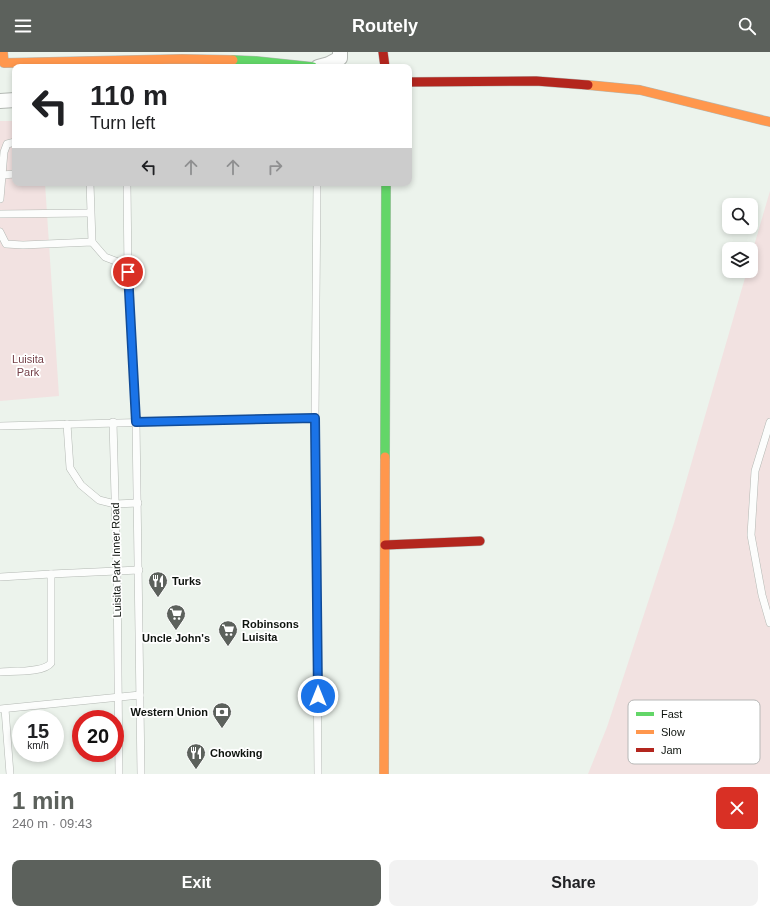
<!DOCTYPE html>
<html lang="en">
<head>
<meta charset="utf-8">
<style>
  body { margin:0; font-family:Helvetica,sans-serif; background:#f2f2f2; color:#202124; height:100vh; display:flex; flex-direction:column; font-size:15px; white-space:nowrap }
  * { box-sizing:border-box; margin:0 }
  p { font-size:13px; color:#757577 }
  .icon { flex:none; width:22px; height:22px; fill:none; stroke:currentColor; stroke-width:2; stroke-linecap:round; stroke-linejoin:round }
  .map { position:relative; height:722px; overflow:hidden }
  .drawer { display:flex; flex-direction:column; background:#fff; flex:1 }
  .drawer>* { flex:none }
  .banner { position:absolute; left:12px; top:12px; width:400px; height:122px; border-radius:8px; box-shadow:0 2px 6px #0003; background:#fff; color:#202124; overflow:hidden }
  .controls { position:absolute; left:722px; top:146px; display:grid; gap:8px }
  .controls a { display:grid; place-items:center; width:36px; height:36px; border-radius:8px; background:#fff; box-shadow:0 2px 6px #0003; font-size:20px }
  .speed { position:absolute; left:12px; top:658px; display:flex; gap:8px; font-size:20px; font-weight:700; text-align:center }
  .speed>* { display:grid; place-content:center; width:52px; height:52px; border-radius:50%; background:#fff; box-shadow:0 2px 6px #0003; line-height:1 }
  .speed small { font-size:10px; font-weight:400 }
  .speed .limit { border:6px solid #d22; background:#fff; color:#111 }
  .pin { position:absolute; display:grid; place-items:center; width:34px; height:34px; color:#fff; margin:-17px; border:2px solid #fff; border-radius:50%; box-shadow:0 1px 4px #0007 }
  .me { position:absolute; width:44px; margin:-22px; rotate:0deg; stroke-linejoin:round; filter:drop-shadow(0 0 3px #0008) }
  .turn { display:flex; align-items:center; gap:14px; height:84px; padding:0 12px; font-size:18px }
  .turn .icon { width:52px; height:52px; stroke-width:2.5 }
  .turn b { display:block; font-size:28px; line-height:34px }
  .lanes { display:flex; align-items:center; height:38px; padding:0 12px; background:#0003; justify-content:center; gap:20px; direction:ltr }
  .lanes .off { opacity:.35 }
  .round { display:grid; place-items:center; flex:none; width:42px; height:42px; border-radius:8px; background:#f2f2f2 }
  .summary { display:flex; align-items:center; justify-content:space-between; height:68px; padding:0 12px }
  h1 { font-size:24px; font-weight:800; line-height:30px; color:#5c615c }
  .button { display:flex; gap:8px; margin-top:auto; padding:8px 12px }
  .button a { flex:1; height:46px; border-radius:8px; background:#5c615c; color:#fff; font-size:16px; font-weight:800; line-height:46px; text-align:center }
  .button a+a { background:#f2f2f2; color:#202124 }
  header { display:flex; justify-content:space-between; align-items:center; height:52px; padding:0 12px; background:#5c615c; color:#fff; font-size:18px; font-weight:800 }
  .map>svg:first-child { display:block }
</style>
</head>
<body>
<header><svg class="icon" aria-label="menu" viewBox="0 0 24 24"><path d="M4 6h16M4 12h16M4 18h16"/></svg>Routely<svg class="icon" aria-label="search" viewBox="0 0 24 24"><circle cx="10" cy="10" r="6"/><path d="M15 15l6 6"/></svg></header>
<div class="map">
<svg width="770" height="722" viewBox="0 0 770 722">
  <rect width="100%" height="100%" fill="#ecf3ec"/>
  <g fill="#f2e2e1">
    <polygon points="0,69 15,69 15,131 45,131 59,344 0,349"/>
    <polygon points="770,139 770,722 588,722 607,675 674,471 747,219 751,219 751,204"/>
  </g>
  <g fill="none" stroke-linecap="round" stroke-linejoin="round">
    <defs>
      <g id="lane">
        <polyline points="2,123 15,122"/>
        <polyline points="90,131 92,190"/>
        <polyline points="127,131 128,220"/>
        <polyline points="0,147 4,100 7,92 15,90"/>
        <polyline points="0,162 90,161"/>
        <polyline points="0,180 6,192 23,193 92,190 105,205 118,210 128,220 136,370 141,722"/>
        <polyline points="315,366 317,131"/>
        <polyline points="113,370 117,519 119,722"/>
        <polyline points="770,370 755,419 751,483 762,543 770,571"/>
        <polyline points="67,372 70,416 81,433 99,448 115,452 138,451"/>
        <polyline points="0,374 315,366 318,722"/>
        <polyline points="51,522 139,518"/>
        <path d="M 0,525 L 51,522 L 51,611 C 44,621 12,619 0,620"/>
        <polyline points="0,657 140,643"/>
        <polyline points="5,657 10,722"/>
      </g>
      <g id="street">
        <polyline points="318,15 329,12 340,6 340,0"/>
        <polyline points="0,49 15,48"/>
      </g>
      <g id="fast">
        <polyline points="233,8 256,9 313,15"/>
        <polyline points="385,405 386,131"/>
      </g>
      <g id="slow">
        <polyline points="3,0 4,11 182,7 233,8"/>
        <polyline points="588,33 640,38 770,70"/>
        <polyline points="384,722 385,405"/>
      </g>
      <g id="jam">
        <polyline points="383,0 385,15"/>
        <polyline points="409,30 536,29 588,33"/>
        <polyline points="385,493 480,489"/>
      </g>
    </defs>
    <use href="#lane" stroke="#b3b8b3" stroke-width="8"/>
    <use href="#street" stroke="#b3b8b3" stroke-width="16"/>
    <use href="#fast" stroke="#b3b8b3" stroke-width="10"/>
    <use href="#slow" stroke="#b3b8b3" stroke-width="10"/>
    <use href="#jam" stroke="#b3b8b3" stroke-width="10"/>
    <use href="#lane" stroke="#fcfdfc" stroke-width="7"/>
    <use href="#street" stroke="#fcfdfc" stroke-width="14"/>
    <use href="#fast" stroke="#63d668" stroke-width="9"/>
    <use href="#slow" stroke="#ff974d" stroke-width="9"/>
    <use href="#jam" stroke="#b3261e" stroke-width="9"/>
  </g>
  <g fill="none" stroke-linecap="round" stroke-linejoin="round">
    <defs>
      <polyline id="route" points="128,220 136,370 315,366 318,644"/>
    </defs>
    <use href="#route" stroke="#114b97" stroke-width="10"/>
    <use href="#route" stroke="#1a73e8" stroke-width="7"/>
  </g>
  <defs>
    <symbol id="restaurant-pin" viewBox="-11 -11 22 30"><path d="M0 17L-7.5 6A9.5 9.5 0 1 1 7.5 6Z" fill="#5c615c" stroke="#fff"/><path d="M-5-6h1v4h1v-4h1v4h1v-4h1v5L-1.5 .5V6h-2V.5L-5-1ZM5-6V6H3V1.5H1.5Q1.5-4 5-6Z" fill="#fff"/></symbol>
    <symbol id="supermarket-pin" viewBox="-11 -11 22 30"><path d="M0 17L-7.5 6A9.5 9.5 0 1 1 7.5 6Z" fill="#5c615c" stroke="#fff"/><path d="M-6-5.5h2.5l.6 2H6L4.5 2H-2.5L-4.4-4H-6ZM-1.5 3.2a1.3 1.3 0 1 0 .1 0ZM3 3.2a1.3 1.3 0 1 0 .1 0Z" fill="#fff"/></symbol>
    <symbol id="bank-pin" viewBox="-11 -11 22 30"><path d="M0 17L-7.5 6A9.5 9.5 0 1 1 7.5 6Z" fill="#5c615c" stroke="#fff"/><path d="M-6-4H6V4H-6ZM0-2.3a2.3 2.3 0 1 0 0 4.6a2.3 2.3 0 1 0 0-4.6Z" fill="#fff"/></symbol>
  </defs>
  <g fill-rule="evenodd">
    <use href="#restaurant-pin" x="147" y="518" width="22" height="30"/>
    <use href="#supermarket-pin" x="165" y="551" width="22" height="30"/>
    <use href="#supermarket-pin" x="217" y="567" width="22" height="30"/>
    <use href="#bank-pin" x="211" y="649" width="22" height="30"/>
    <use href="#restaurant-pin" x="185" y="690" width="22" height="30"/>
  </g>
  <g text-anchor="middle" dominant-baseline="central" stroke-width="3.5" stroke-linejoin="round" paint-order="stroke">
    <g font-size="11" fill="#76424a" stroke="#fff">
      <text x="28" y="307">Luisita<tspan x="28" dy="13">Park</tspan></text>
    </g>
    <g font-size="11" fill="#0e130e" stroke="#fff">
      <text transform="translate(116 508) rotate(-91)">Luisita Park Inner Road</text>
    </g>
    <g font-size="11" font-weight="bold" fill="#0e130e" stroke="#fff" text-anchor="start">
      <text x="172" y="529">Turks</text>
      <text x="242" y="572">Robinsons<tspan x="242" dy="13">Luisita</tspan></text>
      <text x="176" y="586" text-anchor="middle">Uncle John's</text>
      <text x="208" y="660" text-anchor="end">Western Union</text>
      <text x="210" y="701">Chowking</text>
    </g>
  </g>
  <rect x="628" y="648" width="132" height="64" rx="6" fill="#fff" stroke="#b7b8b7" stroke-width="1"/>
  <rect x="636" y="660" width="18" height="4" fill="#63d668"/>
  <rect x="636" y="678" width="18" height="4" fill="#ff974d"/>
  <rect x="636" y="696" width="18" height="4" fill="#b3261e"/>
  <g font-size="11" fill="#0e130e">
    <text x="661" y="666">Fast</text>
    <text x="661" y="684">Slow</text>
    <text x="661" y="702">Jam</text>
  </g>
</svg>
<div class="controls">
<a><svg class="icon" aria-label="search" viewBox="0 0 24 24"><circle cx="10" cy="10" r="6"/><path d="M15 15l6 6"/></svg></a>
<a><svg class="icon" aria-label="layers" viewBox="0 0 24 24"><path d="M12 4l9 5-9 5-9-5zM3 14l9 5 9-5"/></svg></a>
</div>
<div class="speed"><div>15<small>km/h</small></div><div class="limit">20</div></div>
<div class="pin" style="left:128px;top:220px;background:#d93025"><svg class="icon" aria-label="arrive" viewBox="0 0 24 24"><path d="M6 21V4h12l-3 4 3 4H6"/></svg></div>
<svg class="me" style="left:318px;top:644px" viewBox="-20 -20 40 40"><circle r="17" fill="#1a73e8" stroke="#fff" stroke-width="3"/><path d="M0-11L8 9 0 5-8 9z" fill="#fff"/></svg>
<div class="banner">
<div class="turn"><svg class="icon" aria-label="left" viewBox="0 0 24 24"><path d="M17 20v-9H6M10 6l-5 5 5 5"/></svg><div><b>110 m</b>Turn left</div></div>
<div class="lanes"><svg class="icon" aria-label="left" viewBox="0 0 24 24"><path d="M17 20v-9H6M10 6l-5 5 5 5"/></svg><svg class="icon off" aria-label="ahead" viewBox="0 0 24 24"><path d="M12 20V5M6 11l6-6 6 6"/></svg><svg class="icon off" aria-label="ahead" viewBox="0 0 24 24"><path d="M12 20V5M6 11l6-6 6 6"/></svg><svg class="icon off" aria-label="right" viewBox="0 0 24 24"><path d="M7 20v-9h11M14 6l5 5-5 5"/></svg></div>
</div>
</div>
<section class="drawer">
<div class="summary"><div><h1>1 min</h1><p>240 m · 09:43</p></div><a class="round" style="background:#d93025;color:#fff"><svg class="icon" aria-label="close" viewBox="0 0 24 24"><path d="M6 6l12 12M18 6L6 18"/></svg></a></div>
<div class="button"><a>Exit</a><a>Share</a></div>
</section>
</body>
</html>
